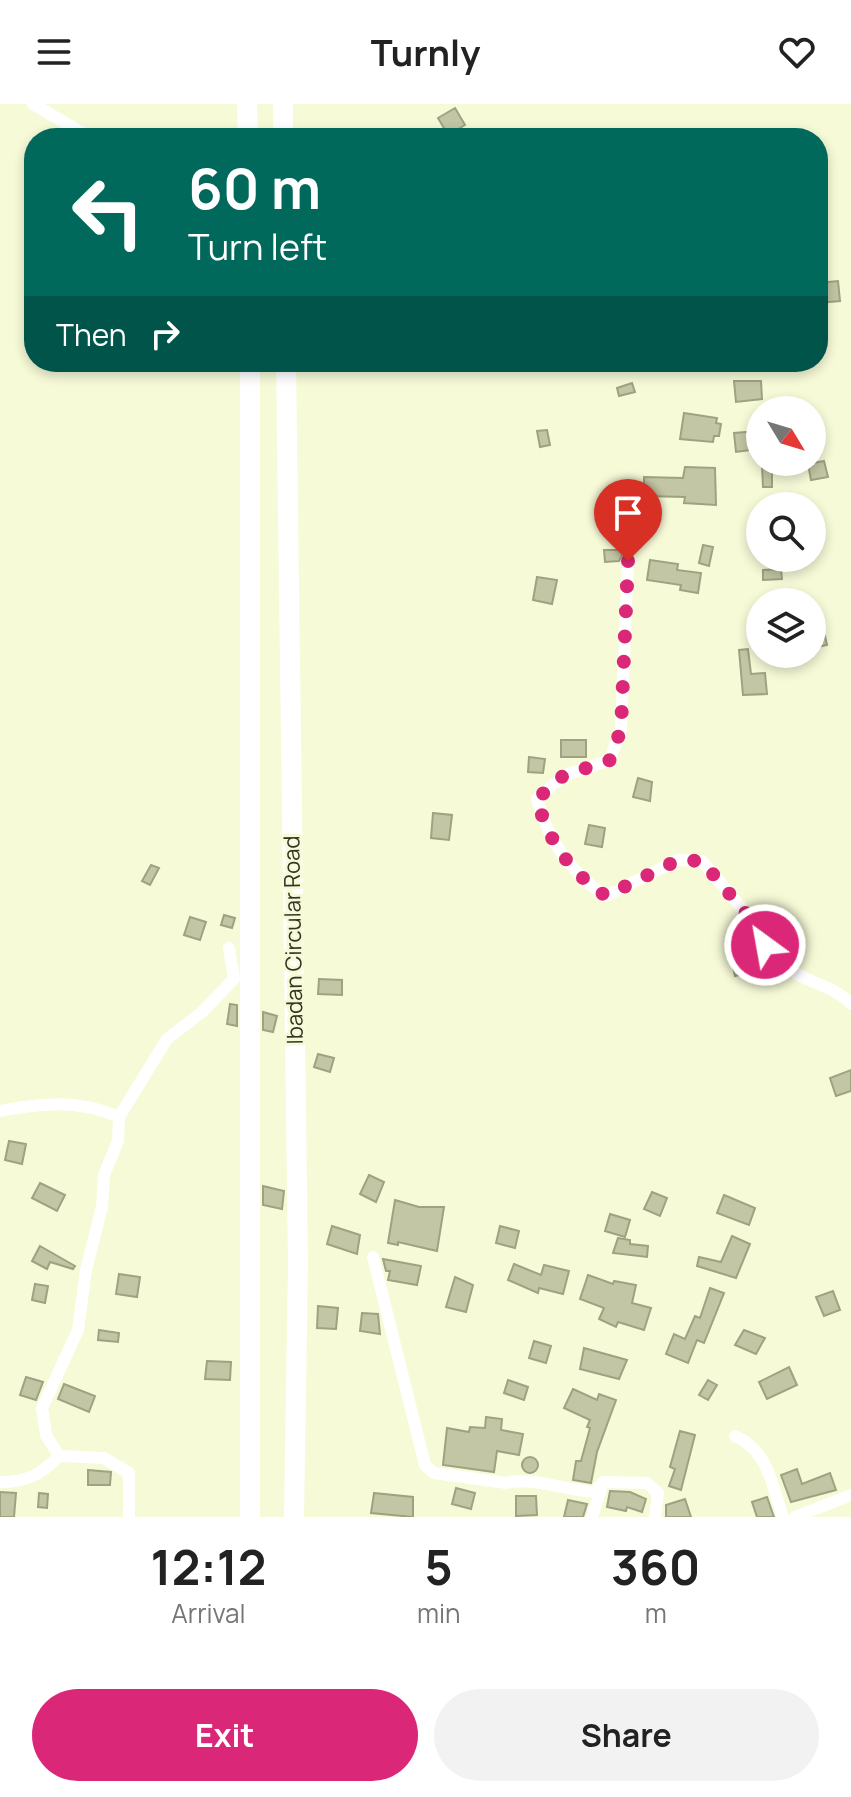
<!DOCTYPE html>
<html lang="en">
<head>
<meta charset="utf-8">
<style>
  body { margin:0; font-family:Manrope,sans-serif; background:#f2f2f2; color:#222; height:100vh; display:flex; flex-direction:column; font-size:30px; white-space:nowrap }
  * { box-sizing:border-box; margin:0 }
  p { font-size:26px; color:#767676 }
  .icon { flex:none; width:44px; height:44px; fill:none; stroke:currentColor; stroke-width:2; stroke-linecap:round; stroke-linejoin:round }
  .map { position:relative; height:1413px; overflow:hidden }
  .side { display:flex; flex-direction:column; background:#fff; flex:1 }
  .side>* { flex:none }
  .banner { position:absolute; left:24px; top:24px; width:804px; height:244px; border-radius:32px; box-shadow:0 4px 12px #0003; background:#00695c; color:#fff; overflow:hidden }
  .needle { width:52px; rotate:128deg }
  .controls { position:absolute; left:746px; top:292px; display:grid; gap:16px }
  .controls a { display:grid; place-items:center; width:80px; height:80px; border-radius:50%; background:#fff; box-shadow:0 4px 12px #0003; font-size:40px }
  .pin { position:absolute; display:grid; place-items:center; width:68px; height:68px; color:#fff; margin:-82px -34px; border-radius:50% 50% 50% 0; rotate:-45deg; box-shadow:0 0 8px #0007 }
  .pin .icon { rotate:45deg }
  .me { position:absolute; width:88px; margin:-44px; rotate:328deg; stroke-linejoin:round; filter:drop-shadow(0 0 6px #0008) }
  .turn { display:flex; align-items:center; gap:28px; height:168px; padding:0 32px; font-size:36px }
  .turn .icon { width:104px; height:104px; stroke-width:2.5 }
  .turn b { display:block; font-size:56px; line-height:68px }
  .then { display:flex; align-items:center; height:76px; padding:0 32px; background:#0003; gap:16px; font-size:30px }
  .eta { display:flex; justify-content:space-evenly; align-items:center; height:136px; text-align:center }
  .eta b { font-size:48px; font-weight:700; line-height:56px }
  .primary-button { display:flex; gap:16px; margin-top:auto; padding:16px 32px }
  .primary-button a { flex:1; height:92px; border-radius:48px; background:#db2777; color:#fff; font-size:32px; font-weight:700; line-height:92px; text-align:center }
  .primary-button a+a { background:#f2f2f2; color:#222 }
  header { display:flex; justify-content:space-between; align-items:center; height:104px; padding:0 32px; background:#fff; font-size:36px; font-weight:700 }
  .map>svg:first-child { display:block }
</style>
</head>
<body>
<header><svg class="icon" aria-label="menu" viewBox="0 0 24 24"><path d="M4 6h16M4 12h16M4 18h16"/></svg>Turnly<svg class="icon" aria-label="heart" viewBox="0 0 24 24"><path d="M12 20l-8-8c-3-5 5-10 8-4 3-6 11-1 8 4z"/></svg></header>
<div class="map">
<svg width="851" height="1413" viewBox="0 0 851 1413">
  <rect width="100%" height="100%" fill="#f6fad7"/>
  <g fill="#c2c6a4" stroke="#9ea281" stroke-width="2">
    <polygon points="455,4 465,21 448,31 438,14"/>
    <polygon points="838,177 840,197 818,199 818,179"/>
    <polygon points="734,277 761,277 762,295 736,298"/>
    <polygon points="632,279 635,288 619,292 617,284"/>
    <polygon points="684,309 717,314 716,319 721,320 719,332 714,332 713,338 680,335"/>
    <polygon points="547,326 550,341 540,343 537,327"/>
    <polygon points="758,327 759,345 736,348 734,329"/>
    <polygon points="824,357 828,373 811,376 808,360"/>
    <polygon points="762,362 772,362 772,383 763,383"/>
    <polygon points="685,363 715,364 716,401 684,399 685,393 644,392 644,373 683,374"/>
    <polygon points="703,441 713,443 709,462 699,459"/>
    <polygon points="604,446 623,446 623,449 619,457 605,458"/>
    <polygon points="650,456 678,460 677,466 701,469 698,489 680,486 681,481 647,476"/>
    <polygon points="781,465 782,475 763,476 763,466"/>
    <polygon points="537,473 557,476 552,500 533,496"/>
    <polygon points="825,532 827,541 812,544 812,535"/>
    <polygon points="748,545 751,570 765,569 767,590 743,591 739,546"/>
    <rect x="561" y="636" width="25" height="17"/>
    <polygon points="529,653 545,655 543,669 528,668"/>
    <polygon points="638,674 652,678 650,697 633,693"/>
    <polygon points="433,709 452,711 449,736 431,734"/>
    <polygon points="589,721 605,724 602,743 585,740"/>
    <polygon points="151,761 159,764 150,781 142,777"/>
    <polygon points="224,811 235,814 232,824 221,821"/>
    <polygon points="190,813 206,818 200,836 184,831"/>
    <polygon points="746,856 748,869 735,872 732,858"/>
    <polygon points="319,875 342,876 342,891 318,890"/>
    <polygon points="230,900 237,901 237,922 227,920"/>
    <polygon points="263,908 277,912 273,928 263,926"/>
    <polygon points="318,950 334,954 330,968 314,963"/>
    <polygon points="851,966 851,987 836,992 830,974"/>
    <polygon points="9,1037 26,1040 22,1060 5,1056"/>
    <polygon points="369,1071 384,1078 376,1098 360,1090"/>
    <polygon points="40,1079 65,1091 57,1107 32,1094"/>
    <polygon points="263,1082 284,1087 282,1105 263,1101"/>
    <polygon points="652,1088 667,1094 660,1112 644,1105"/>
    <polygon points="724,1091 755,1104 749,1121 717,1109"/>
    <polygon points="395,1096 419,1103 444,1103 437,1147 398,1138 398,1141 388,1139"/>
    <polygon points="610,1110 630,1116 625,1133 605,1127"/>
    <polygon points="332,1122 360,1131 357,1150 327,1140"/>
    <polygon points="500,1122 519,1127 515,1144 496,1139"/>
    <polygon points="732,1132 750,1140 736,1174 697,1162 699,1153 721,1158"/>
    <polygon points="618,1134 630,1136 630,1140 648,1142 647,1153 613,1149"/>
    <polygon points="40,1142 75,1162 73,1165 50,1158 47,1165 32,1157"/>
    <polygon points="383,1155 421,1162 417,1181 388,1176 390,1167 386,1167"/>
    <polygon points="514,1160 541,1171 544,1161 569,1167 563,1190 539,1184 538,1189 508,1176"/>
    <polygon points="119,1170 140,1173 137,1193 116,1190"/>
    <polygon points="588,1171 613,1180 614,1177 636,1181 632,1199 651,1204 644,1226 618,1218 616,1223 599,1215 604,1204 580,1195"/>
    <polygon points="455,1173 473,1181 466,1208 446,1203"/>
    <polygon points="35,1180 48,1182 45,1199 32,1196"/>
    <polygon points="710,1184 724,1189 704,1239 697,1236 688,1259 666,1250 674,1230 685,1235 695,1212 700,1214"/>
    <polygon points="833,1187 840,1206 824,1212 816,1193"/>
    <polygon points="318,1202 338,1204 336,1225 317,1224"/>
    <polygon points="362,1209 378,1210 380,1230 360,1227"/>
    <polygon points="99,1226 119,1229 118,1238 98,1236"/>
    <polygon points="744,1226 765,1234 756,1250 735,1241"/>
    <polygon points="534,1237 551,1242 546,1259 529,1254"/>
    <polygon points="584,1244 627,1256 619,1275 580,1265"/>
    <polygon points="207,1257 231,1258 230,1276 205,1275"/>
    <polygon points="789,1263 797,1281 767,1295 759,1278"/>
    <polygon points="26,1273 43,1278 36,1296 20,1291"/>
    <polygon points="508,1276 528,1283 524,1296 504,1289"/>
    <polygon points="708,1276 717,1281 708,1296 699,1291"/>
    <polygon points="64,1280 95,1292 89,1308 58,1295"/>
    <polygon points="573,1285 597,1296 599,1290 616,1296 597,1348 591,1379 573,1376 576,1357 581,1357 590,1324 587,1323 590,1316 564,1304"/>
    <polygon points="486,1313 502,1315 501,1326 523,1330 519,1351 497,1347 494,1368 443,1361 447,1324 469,1328 470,1323 485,1324"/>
    <polygon points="680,1327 695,1331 681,1386 669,1382 675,1365 670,1363"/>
    <circle cx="530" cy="1361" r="8"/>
    <polygon points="797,1365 802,1380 830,1369 836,1386 791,1398 781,1371"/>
    <polygon points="88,1366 111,1368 110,1381 88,1381"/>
    <polygon points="456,1384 475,1389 471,1405 452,1400"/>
    <polygon points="610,1387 630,1388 646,1395 642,1408 627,1403 626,1407 607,1403"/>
    <polygon points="0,1388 16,1389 14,1413 0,1413"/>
    <polygon points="39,1389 48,1390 47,1404 38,1403"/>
    <polygon points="374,1389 413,1393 413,1413 371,1409"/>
    <polygon points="516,1392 536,1392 537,1411 516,1412"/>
    <polygon points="767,1393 774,1413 757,1413 752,1398"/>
    <polygon points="685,1395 691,1413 666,1413 666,1401"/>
    <polygon points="568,1396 587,1400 583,1413 564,1413"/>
  </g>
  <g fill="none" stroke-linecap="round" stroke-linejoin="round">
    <g stroke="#fff" stroke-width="12">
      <polyline points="33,0 91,34"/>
      <path d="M 628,457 L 621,625 L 610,656 L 563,672 L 537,695 C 548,736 569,768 606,792 L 678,756 L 702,757 C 717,775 732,792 746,810 C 759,826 766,846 782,860 C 804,879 833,880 851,900"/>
      <path d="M 0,1007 C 42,999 78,995 119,1013 L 118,1037 L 104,1071 L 102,1103 L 86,1166 L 78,1226 L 42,1304 L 46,1331 L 59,1352"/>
      <polyline points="119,1013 167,935 202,908 234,875 229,844"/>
      <path d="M 373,1153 L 425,1361 L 434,1369 L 506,1379 C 534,1372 566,1387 595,1388 L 603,1378 L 647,1379 L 658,1389 L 655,1413"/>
      <path d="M 735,1332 C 769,1347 772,1382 783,1413"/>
      <path d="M 0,1378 C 26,1379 42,1370 59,1352 L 104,1354 L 129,1369 L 129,1413"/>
      <polyline points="592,1413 602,1382"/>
      <polyline points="795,1413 851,1391"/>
    </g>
    <g stroke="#fff" stroke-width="20">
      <polyline points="247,0 248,34"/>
      <polyline points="283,0 283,34"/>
      <polyline points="250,258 250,1413"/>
      <polyline points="286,258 298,1158 294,1413"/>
    </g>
  </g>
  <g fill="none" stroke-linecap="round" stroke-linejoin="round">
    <path stroke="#db2777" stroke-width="14" stroke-dasharray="0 25.2" d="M 628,457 L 621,625 L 610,656 L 563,672 L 537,695 C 548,737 570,768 606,792 L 678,756 L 702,757 L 748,812 L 765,841"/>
  </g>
  <g text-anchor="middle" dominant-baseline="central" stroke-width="6" stroke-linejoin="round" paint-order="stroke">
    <g font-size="22" fill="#313325" stroke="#f6fad7">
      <text transform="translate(293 836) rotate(-91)">Ibadan Circular Road</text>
    </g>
  </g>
</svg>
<div class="controls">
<a><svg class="needle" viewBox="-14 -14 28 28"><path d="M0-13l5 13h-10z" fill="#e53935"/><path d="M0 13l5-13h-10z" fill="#767676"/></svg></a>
<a><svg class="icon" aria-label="search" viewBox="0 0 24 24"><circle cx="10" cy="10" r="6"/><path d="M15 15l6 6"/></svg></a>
<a><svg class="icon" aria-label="layers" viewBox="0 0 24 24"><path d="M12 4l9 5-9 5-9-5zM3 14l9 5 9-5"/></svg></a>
</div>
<div class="pin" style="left:628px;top:457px;background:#d93025"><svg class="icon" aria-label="arrive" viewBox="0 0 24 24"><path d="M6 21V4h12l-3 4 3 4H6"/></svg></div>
<svg class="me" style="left:765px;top:841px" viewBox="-20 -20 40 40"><circle r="17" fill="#db2777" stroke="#fff" stroke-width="3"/><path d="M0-11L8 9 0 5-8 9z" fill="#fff"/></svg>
<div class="banner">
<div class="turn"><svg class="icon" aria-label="left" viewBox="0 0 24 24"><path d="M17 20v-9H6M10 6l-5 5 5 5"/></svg><div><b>60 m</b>Turn left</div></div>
<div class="then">Then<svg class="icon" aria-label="right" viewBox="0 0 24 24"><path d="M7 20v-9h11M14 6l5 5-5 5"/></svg></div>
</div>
</div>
<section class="side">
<div class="eta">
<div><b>12:12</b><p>Arrival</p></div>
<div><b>5</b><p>min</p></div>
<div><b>360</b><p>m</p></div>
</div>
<div class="primary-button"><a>Exit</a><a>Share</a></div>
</section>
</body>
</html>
